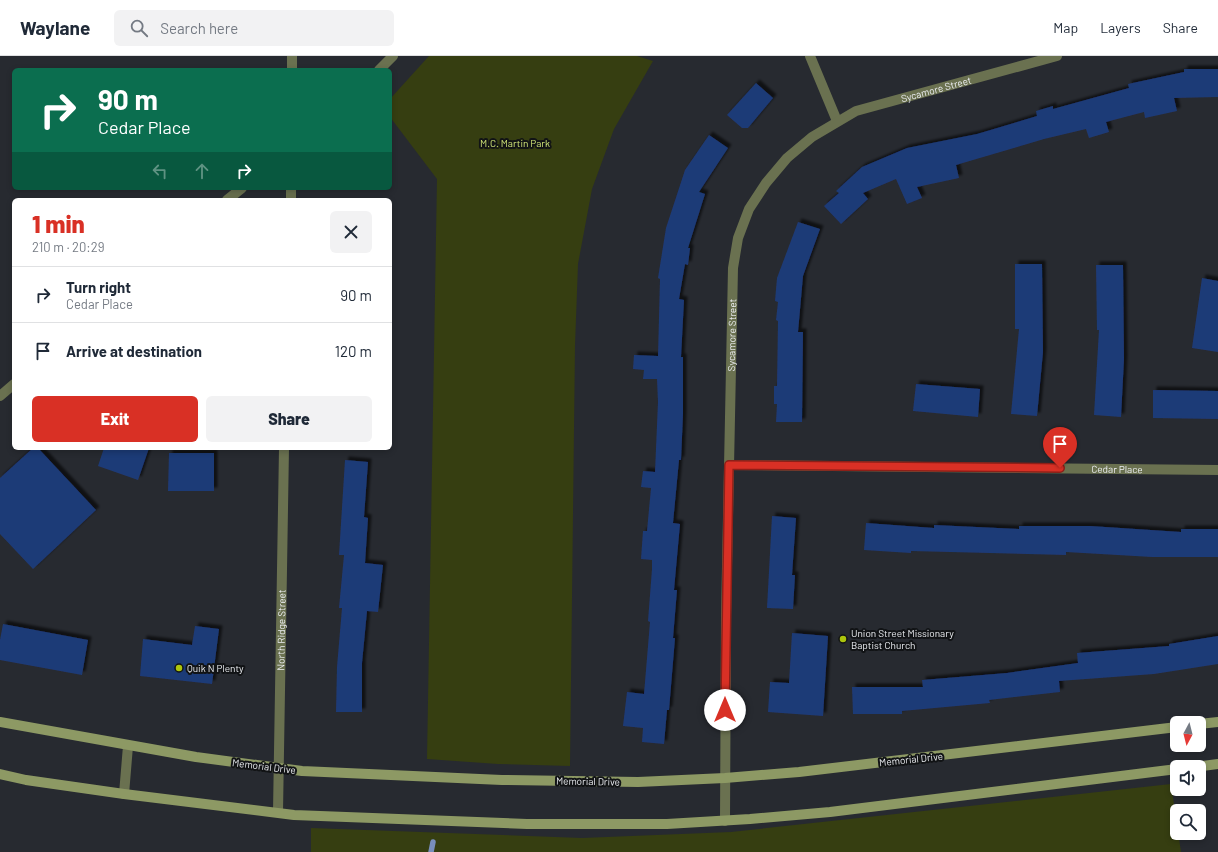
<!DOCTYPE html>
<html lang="en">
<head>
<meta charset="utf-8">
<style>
  body { margin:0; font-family:Barlow,sans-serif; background:#f2f2f3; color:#1f2937; height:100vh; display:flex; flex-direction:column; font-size:15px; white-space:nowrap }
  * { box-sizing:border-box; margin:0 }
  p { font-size:13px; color:#747a83 }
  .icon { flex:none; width:22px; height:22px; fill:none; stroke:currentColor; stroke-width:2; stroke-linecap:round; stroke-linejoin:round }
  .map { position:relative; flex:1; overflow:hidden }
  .side { position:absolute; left:12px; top:142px; width:380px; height:252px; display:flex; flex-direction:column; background:#fff; border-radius:6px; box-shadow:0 2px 6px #0003 }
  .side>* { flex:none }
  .banner { position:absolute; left:12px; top:12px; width:380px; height:122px; border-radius:6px; box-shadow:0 2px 6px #0003; background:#0b6e4f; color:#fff; overflow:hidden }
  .needle { width:26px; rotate:187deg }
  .buttons { position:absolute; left:1170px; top:660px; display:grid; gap:8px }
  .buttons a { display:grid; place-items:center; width:36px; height:36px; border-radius:6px; background:#fff; box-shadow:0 2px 6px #0003; font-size:20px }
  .pin { position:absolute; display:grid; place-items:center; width:34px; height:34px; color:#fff; margin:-41px -17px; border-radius:50% 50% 50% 0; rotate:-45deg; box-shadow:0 0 4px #0007 }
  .pin .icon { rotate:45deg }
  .me { position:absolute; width:44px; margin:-22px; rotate:0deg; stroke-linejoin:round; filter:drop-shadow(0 0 3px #0008) }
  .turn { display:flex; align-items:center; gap:14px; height:84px; padding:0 20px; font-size:18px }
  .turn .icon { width:52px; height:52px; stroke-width:2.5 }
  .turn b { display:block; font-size:28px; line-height:34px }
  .lanes { display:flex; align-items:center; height:38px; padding:0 20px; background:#0003; justify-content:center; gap:20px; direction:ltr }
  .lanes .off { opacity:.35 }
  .round { display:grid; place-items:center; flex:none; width:42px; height:42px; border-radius:6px; background:#f2f2f3 }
  .head { display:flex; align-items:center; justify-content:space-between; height:68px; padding:0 20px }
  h1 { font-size:24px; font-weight:800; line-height:30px; color:#d93025 }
  .cta { display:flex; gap:8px; margin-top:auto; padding:8px 20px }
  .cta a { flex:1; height:46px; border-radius:6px; background:#d93025; color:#fff; font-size:16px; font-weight:800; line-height:46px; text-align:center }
  .cta a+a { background:#f2f2f3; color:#1f2937 }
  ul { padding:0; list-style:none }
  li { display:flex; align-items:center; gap:12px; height:56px; padding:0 20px; border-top:1px solid #e0e1e3 }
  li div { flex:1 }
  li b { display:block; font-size:15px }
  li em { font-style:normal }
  header { display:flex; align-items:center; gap:24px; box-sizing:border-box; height:56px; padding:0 20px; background:#fff; border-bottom:1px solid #e0e1e3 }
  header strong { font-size:19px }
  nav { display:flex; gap:22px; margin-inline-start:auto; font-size:14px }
  .search { width:280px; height:36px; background:#f2f2f3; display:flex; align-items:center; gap:10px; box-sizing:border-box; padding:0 14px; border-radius:6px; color:#747a83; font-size:15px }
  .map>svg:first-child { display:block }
  .green { fill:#363e11 }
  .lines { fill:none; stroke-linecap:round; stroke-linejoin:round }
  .stream { stroke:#788ebc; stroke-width:5.5 }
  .building { fill:#1f3a77; filter:url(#shadow) }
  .minor { stroke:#6a7150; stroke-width:10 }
  .tertiary { stroke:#6a7150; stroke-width:10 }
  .secondary { stroke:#8d9964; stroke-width:10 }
  .route-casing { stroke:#8d1f18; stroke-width:10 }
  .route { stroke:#d93025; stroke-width:7 }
  .poi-dot { fill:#adc60d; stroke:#111315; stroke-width:1.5 }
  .labels { text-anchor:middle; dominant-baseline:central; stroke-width:4; stroke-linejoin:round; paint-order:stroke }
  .street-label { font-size:10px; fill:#ebedf1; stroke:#111315 }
  .park-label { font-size:10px; fill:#d2e778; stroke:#111315 }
  .poi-label { font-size:10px; fill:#ebedf1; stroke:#111315; text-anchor:start }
</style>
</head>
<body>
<header>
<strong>Waylane</strong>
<div class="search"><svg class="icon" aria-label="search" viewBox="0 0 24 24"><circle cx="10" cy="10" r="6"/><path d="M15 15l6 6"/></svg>Search here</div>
<nav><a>Map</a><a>Layers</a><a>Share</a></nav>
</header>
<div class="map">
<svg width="1218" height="796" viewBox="0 0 1218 796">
  <defs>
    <filter id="shadow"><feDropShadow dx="3.5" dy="-3.5" stdDeviation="1" flood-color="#0009"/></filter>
  </defs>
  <rect width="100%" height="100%" fill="#272a30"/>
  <g class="green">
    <polygon points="429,0 637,0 653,5 614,73 592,133 578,208 575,289 570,710 498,708 427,703 437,123 390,61 390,43"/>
    <polygon points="1171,728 1181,796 311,796 311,772 582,782 731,776"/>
  </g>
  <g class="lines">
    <polyline class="stream" points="431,796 433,786"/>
  </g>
  <g class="building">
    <polygon points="1184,13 1218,13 1218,41 1174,42 1177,55 1145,62 1144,56 1106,66 1109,76 1089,82 1086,73 1044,83 956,109 959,122 917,131 922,142 907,148 896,123 863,137 868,143 841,168 824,150 839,137 836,135 862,111 907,92 977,78 1037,60 1036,55 1053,50 1053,53 1129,32 1128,28 1184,16"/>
    <polygon points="756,27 773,42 748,72 742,72 727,59"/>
    <polygon points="709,79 728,92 699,136 705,138 688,192 690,192 688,209 685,208 679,243 684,244 681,301 683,301 683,358 681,404 679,404 673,467 680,468 674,534 677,534 673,582 675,582 669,654 667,654 664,688 642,686 643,672 623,670 627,636 644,638 650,566 648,565 652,513 652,504 641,503 643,475 647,475 651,432 641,431 643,415 655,416 658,346 657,323 643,323 644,314 633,313 634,299 658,300 660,223 658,222 666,172 685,114"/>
    <polygon points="798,166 820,173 803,220 798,276 803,276 802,366 776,366 777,348 774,348 774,330 777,330 778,265 776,264 778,246 775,245 777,222"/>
    <polygon points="1015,208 1042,208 1043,296 1037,360 1011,358 1019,273 1015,273"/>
    <polygon points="1096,209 1123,209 1124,303 1121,361 1094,359 1099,274 1097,274"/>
    <polygon points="1202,222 1218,225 1218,296 1192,292"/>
    <polygon points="916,328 980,333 978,361 913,355"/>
    <polygon points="1153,334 1218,335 1218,363 1153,362"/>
    <polygon points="33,392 38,392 96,454 33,513 0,478 0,422"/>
    <polygon points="104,392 149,392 138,424 98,410"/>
    <polygon points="169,397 214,397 214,435 168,435"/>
    <polygon points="345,404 368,406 364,461 368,462 365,507 383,509 378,556 367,555 362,607 362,656 336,656 337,611 342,552 339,552 344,499 339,499"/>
    <polygon points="772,460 796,462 792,519 795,519 793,553 767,552"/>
    <polygon points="866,467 934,472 934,469 1019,473 1019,470 1090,470 1181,476 1181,473 1218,473 1218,501 1152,501 1066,496 1066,499 911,495 911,497 864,494"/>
    <polygon points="3,568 88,584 82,619 0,604 0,584"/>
    <polygon points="195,570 219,573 212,628 140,620 143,583 192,589"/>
    <polygon points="792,577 828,580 823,660 768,656 770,626 789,627"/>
    <polygon points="1218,580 1218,608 1154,618 1059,625 1060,636 989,644 990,647 902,655 902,658 853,658 852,631 923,631 922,624 1007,617 1078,607 1077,597 1169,590 1169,588"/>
  </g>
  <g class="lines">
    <g class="minor">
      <polyline points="810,0 837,65"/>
      <polyline points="379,14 393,0"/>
      <path id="s1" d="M729 409 1218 414"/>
      <polyline points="124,738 128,690"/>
      <path id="s2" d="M725 765 726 560 733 212 738 182 749 153 766 127 787 102 812 81 856 55 1057 0"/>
    </g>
    <g class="tertiary">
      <polyline points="292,0 292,14"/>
      <polyline points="227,144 242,132"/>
      <polyline points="291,144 291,132"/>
      <polyline points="0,340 14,328"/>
      <path id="s3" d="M278 756 284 392"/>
    </g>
    <g class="secondary">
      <polyline points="0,666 196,701 302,715 502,724 638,726 725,722 799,716 1177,671"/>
      <polyline points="1199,668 1218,666"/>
      <polyline points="1195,711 1218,708"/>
      <polyline points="0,718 26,724 124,738 294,759 527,768 667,768 750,763 830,756 1177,713"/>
    </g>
  </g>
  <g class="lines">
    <defs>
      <polyline id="route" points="725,654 729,409 1060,412"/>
    </defs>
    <use href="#route" class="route-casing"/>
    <use href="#route" class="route"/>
  </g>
  <g class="poi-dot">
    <circle cx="843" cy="583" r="4"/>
    <circle cx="179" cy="612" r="4"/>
  </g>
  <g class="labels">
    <g class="street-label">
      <text stroke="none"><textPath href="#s2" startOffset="845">Sycamore Street</textPath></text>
      <text stroke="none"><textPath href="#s2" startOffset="486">Sycamore Street</textPath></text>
      <text stroke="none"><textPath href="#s1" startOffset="388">Cedar Place</textPath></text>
      <text stroke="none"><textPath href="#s3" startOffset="182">North Ridge Street</textPath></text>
      <text transform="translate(911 703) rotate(-6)">Memorial Drive</text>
      <text transform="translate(264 710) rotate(7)">Memorial Drive</text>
      <text transform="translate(588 725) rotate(1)">Memorial Drive</text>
    </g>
    <g class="park-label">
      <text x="515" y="87">M.C. Martin Park</text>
    </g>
    <g class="poi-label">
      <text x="851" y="577">Union Street Missionary<tspan x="851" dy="12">Baptist Church</tspan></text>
      <text x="187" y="612">Quik N Plenty</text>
    </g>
  </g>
</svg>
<div class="buttons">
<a><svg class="needle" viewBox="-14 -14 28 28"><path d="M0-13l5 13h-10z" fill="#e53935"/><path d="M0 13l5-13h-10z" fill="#747a83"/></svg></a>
<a><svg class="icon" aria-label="sound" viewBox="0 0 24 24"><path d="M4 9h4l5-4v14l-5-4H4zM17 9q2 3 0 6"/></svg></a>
<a><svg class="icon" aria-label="search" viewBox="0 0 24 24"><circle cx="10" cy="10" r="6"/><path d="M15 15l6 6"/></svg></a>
</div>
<div class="pin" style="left:1060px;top:412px;background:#d93025"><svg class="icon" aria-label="arrive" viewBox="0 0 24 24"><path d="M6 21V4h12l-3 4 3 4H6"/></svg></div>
<svg class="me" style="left:725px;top:654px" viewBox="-20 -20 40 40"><circle r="19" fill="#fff"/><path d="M0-13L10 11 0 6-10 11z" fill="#d93025"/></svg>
<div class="banner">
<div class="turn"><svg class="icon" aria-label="right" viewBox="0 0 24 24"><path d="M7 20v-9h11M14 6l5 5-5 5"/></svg><div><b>90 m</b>Cedar Place</div></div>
<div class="lanes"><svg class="icon off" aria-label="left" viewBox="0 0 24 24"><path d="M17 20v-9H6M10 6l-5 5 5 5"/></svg><svg class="icon off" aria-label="ahead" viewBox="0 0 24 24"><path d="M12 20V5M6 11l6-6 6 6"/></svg><svg class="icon" aria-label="right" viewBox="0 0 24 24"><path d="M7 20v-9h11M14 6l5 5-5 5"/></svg></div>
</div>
<section class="side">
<div class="head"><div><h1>1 min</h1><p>210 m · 20:29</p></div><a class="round"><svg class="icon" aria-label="close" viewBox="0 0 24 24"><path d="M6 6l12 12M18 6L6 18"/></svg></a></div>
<ul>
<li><svg class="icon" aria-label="right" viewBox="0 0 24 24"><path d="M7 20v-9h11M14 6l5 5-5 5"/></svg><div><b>Turn right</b><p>Cedar Place</p></div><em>90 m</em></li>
<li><svg class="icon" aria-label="arrive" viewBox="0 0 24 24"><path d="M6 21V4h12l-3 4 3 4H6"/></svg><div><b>Arrive at destination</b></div><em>120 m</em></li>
</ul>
<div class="cta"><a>Exit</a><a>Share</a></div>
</section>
</div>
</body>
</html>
